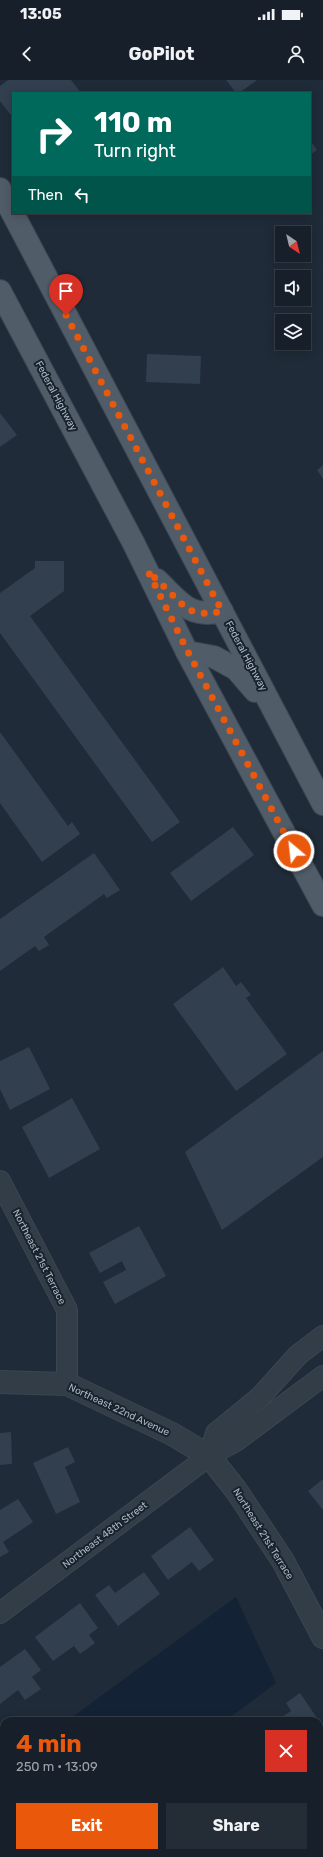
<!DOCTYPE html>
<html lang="en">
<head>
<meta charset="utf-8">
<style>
  body { margin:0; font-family:Rubik,sans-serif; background:#242d36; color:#f1f3f6; height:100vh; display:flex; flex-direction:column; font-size:15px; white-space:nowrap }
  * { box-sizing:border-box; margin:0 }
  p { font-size:13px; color:#9ea3a8 }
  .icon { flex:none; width:22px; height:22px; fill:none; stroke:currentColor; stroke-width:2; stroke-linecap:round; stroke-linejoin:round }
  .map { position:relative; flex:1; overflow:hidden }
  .sheet { position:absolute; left:0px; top:1637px; width:323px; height:140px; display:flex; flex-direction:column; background:#17202a; border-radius:12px 12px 0 0; box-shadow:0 2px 10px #0003,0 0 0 1px #363e47 }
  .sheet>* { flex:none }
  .top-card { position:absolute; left:12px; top:12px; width:299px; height:122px; border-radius:0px; box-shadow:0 2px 10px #0003,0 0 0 1px #363e47; background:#00695c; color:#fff; overflow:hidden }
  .needle { width:26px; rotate:145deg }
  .buttons { position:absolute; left:275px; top:146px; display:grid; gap:8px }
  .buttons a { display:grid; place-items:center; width:36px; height:36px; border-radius:0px; background:#17202a; box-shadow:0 2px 10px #0003,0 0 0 1px #363e47; font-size:20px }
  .pin { position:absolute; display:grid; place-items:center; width:34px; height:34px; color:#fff; margin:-41px -17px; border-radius:50% 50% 50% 0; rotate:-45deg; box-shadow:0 0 4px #0007 }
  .pin .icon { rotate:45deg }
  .me { position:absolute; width:44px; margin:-22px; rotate:332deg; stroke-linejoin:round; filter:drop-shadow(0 0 3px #0008) }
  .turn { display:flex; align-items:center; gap:14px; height:84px; padding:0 16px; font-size:18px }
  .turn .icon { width:52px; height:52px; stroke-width:2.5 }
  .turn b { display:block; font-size:28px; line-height:34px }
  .then { display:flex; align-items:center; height:38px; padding:0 16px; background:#0003; gap:8px; font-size:15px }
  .round { display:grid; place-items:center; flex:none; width:42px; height:42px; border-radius:0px; background:#242d36 }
  .head { display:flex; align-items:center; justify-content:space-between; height:68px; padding:0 16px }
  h1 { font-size:24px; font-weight:700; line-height:30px; color:#ea580c }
  .cta { display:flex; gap:8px; margin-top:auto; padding:8px 16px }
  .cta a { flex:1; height:46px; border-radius:0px; background:#ea580c; color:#fff; font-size:16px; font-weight:700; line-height:46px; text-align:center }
  .cta a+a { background:#242d36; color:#f1f3f6 }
  .status { display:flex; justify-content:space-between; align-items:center; height:28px; padding:0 20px; background:#17202a; direction:ltr }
  .status svg { height:11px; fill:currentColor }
  header { display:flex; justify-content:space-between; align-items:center; height:52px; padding:0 16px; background:#17202a; font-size:18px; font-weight:700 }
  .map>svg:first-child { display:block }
  .water { fill:#132335 }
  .building { fill:#313f4f }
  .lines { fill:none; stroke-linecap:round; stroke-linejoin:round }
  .minor-casing { stroke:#3c4652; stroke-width:22 }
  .tertiary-casing { stroke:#3c4652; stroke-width:24 }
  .primary-casing { stroke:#3c4652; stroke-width:24 }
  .minor { stroke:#333d48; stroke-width:20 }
  .tertiary { stroke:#333d48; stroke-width:22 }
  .primary { stroke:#505c68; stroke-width:22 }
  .route { stroke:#ea580c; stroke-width:7; stroke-dasharray:0 12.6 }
  .labels { text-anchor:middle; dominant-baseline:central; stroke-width:4; stroke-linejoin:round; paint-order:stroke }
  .street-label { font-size:10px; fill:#adb7c5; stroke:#18222c }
</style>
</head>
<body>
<div class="status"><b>13:05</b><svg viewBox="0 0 49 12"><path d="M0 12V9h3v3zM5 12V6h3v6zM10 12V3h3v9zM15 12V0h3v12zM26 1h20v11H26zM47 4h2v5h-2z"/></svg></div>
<header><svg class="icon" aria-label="back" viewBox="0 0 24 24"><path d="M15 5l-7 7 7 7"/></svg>GoPilot<svg class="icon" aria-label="person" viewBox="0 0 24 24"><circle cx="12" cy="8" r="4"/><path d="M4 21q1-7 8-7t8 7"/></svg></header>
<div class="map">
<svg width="323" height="1777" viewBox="0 0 323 1777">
  <rect width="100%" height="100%" fill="#1f2b38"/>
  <g class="water">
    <polygon points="236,1517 276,1603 225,1641 67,1641"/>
    <polygon points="4,1689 4,1773 45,1773 40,1777 0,1777 0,1692"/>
  </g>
  <g class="building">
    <polygon points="8,0 71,0 81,13 13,13 13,38 0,21 0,6"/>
    <polygon points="226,0 257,0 239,13 236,13"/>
    <polygon points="310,60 317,70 310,75"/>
    <polygon points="147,274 201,276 200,304 146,302"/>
    <polygon points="0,333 17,355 0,367"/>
    <polygon points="323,385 323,399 317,390"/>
    <polygon points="35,481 64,481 64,511 30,536 180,742 152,762 0,553 0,513 35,488"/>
    <polygon points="0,652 68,746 72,742 80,754 42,782 0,723"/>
    <polygon points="233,747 254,775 191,821 170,793"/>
    <polygon points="94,773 120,810 107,818 104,814 44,857 49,865 39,871 35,866 0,891 0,839"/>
    <polygon points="223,887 236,906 241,902 251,915 246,918 287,974 236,1011 173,924"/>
    <polygon points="29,967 50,1009 10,1030 0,1009 0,981"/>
    <polygon points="323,971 323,1077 222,1150 185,1072"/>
    <polygon points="72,1018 100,1069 49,1098 22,1047"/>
    <polygon points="139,1146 166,1196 115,1224 103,1202 126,1190 122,1181 100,1193 89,1173"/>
    <polygon points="11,1352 12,1384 0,1385 0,1353"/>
    <polygon points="68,1367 75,1382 65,1387 80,1422 56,1434 33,1383"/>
    <polygon points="323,1399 323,1430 308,1411"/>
    <polygon points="18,1419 33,1442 3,1462 9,1472 0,1477 0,1430"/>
    <polygon points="190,1447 214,1480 199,1491 192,1482 168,1500 151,1476"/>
    <polygon points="144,1492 160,1514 118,1546 95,1515 109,1505 115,1513"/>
    <polygon points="80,1523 98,1548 89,1555 95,1563 80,1574 74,1566 53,1581 35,1557"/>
    <polygon points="25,1569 41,1590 32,1597 41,1609 25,1620 18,1610 0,1624 0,1587"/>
    <polygon points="300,1613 319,1641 282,1641 280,1638 291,1631 286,1623"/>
    <polygon points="319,1641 323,1647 323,1655 319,1658"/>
    <polygon points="158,1773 160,1775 158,1777 88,1777 85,1774"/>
  </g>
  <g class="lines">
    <defs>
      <g id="minor">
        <polyline points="0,1101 67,1230 67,1304"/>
        <polyline points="209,1376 216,1353 260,1317 298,1275 323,1256"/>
        <polyline points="0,1533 209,1376 236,1361 323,1296"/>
        <polyline points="319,1708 323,1705"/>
        <polyline points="227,1777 232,1773"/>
      </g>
      <polyline id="tertiary" points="0,1302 67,1304 172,1354 209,1376 236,1410 283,1481 323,1557"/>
      <g id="primary">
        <polyline points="0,109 323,724"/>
        <polyline points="0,211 133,462 187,572 323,825"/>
        <path d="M157 500C179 521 189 539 222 531"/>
        <polyline points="187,572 214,577 236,589 255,611"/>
      </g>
    </defs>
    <use href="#minor" class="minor-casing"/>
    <use href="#tertiary" class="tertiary-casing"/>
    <use href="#primary" class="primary-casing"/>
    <use href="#minor" class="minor"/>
    <use href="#tertiary" class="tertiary"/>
    <use href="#primary" class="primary"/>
  </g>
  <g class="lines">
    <polyline class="route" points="66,235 222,531 208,534 188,530 148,491 188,572 294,771"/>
  </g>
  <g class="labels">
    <g class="street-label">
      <text transform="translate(56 316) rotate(62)">Federal Highway</text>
      <text transform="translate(246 576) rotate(62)">Federal Highway</text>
      <text transform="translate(39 1177) rotate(63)">Northeast 21st Terrace</text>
      <text transform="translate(119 1330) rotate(25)">Northeast 22nd Avenue</text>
      <text transform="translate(263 1454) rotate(58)">Northeast 21st Terrace</text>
      <text transform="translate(105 1455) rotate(-37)">Northeast 48th Street</text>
    </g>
  </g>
</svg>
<div class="buttons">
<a><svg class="needle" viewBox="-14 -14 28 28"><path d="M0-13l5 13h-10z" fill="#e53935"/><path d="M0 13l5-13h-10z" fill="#9ea3a8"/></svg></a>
<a><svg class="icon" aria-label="sound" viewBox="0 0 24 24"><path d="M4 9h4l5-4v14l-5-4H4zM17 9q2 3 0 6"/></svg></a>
<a><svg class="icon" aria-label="layers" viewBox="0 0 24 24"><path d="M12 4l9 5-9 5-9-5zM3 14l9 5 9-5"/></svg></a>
</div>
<div class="pin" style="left:66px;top:235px;background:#d93025"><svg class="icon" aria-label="arrive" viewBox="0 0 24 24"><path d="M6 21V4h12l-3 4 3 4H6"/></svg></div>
<svg class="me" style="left:294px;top:771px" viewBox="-20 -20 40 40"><circle r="17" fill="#ea580c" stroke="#fff" stroke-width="3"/><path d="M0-11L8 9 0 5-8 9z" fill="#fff"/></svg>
<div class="top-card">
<div class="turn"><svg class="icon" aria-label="right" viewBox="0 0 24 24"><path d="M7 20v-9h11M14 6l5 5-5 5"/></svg><div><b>110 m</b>Turn right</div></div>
<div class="then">Then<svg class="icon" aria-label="left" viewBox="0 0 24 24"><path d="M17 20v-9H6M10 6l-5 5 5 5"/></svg></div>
</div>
<section class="sheet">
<div class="head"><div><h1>4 min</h1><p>250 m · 13:09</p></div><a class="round" style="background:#d93025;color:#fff"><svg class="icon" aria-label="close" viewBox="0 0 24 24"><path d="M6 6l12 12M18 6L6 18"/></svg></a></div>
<div class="cta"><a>Exit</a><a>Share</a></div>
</section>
</div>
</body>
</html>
